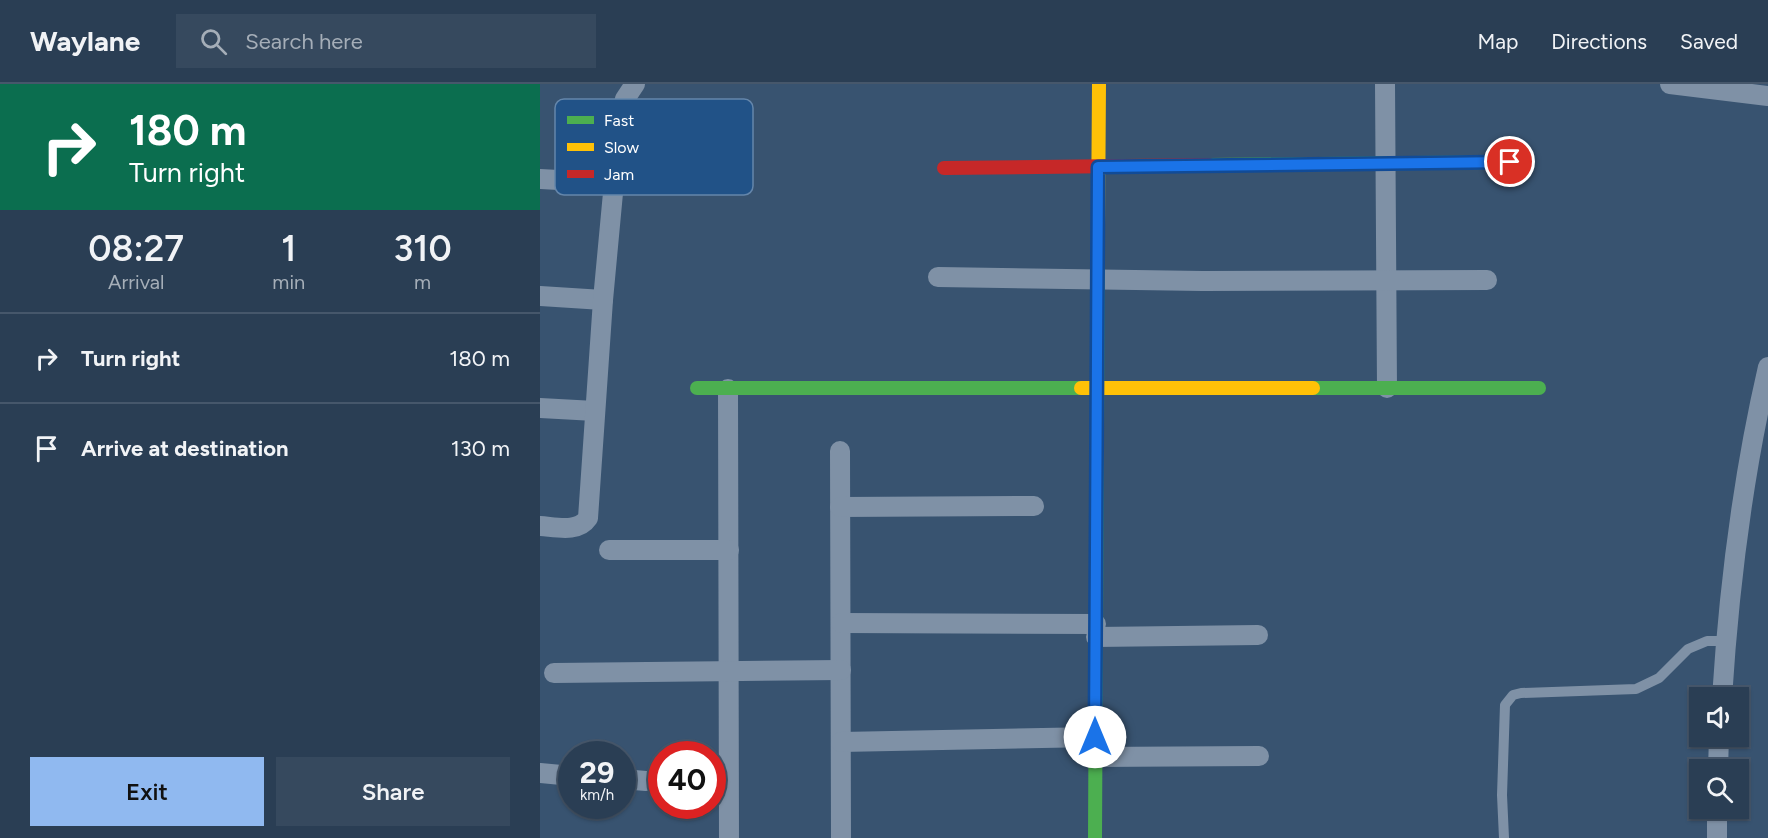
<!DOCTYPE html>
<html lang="en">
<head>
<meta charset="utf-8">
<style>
  body { margin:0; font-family:Figtree,sans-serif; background:#36495e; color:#f1f3f6; height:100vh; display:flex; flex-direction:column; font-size:22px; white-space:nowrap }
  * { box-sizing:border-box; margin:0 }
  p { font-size:20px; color:#a5aeb8 }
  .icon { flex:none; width:33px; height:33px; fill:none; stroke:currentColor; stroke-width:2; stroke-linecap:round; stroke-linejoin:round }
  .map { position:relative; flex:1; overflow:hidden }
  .drawer { display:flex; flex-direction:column; background:#2a3e54; width:540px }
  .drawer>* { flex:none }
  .hud { background:#0b6e4f; color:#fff; overflow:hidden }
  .buttons { position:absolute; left:1149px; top:603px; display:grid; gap:12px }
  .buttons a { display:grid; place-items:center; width:60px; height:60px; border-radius:0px; background:#2a3e54; box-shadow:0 2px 4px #0004,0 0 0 2px #46576b; font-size:30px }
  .speed { position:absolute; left:18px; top:657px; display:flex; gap:12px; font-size:30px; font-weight:700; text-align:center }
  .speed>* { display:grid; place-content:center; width:78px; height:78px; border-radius:50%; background:#2a3e54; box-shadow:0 2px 4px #0004,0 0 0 2px #46576b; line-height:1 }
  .speed small { font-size:15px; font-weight:400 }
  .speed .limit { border:9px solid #d22; background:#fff; color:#111 }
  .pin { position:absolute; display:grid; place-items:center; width:51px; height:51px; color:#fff; margin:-26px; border:3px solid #fff; border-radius:50%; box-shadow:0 2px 6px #0007 }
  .me { position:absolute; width:66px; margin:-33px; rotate:0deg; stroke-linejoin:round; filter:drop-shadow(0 0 4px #0008) }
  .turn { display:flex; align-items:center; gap:21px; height:126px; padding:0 30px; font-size:27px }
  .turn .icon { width:78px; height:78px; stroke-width:2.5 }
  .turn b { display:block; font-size:42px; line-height:51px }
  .eta { display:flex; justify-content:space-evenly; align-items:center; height:102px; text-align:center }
  .eta b { font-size:36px; font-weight:600; line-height:42px }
  .cta { display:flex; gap:12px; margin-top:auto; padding:12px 30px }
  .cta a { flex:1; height:69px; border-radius:0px; background:#90b9f0; color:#111; font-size:24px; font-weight:600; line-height:69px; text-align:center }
  .cta a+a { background:#36495e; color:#f1f3f6 }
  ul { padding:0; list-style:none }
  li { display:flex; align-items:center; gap:18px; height:90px; padding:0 30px; border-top:2px solid #46576b }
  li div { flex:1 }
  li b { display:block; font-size:22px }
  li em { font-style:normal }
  header { display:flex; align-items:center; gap:36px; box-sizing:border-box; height:84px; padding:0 30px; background:#2a3e54; border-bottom:2px solid #46576b }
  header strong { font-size:28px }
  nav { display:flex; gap:33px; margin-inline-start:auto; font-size:21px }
  .search { width:420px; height:54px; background:#36495e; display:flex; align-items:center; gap:15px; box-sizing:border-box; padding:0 21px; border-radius:0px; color:#a5aeb8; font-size:22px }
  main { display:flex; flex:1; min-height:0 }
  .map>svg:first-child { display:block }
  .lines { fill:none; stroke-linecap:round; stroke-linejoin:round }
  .lane { stroke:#7f91a6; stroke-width:10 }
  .street { stroke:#7f91a6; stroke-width:20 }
  .fast { stroke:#4caf50; stroke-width:14 }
  .slow { stroke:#ffc107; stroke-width:14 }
  .jam { stroke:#c62828; stroke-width:14 }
  .route-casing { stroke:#114b97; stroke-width:15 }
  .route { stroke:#1a73e8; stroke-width:10 }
  .key { fill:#215287; stroke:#6486ab; stroke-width:1.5 }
  .key-label { font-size:16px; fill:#fff }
</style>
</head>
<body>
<header>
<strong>Waylane</strong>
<div class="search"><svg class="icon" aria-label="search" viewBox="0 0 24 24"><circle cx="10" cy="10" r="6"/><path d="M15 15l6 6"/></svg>Search here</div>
<nav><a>Map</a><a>Directions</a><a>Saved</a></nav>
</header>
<main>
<section class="drawer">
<div class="hud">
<div class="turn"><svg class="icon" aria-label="right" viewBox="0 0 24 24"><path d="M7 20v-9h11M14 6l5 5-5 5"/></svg><div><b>180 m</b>Turn right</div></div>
</div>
<div class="eta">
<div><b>08:27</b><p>Arrival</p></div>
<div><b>1</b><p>min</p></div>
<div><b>310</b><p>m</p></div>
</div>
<ul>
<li><svg class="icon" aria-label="right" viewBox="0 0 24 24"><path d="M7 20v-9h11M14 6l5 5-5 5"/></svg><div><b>Turn right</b></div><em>180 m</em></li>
<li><svg class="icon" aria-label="arrive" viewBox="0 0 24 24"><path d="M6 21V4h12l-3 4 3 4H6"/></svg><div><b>Arrive at destination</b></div><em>130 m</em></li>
</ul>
<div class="cta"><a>Exit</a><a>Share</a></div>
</section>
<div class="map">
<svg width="1228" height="754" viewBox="0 0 1228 754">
  <rect width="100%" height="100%" fill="#385370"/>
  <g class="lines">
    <polyline class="lane" points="964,754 962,711 965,621 973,611 981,609 1096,605 1119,594 1148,565 1167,557 1185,557"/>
    <g class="street">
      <polyline points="845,0 847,304"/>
      <polyline points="1130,0 1228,12"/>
      <polyline points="0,95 74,99"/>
      <polyline points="398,193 663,197 947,196"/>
      <polyline points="0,212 63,216"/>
      <polyline points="188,305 189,754"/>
      <polyline points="0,324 55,327"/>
      <polyline points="300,367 301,754"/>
      <polyline points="300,423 494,422"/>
      <path d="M0 442C16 443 38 449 48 434L63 216 80 34 85 15 95 0"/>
      <polyline points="69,466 189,466"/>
      <polyline points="301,539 556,540"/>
      <polyline points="556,553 718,551"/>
      <polyline points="14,589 301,586"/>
      <path d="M1182 614C1189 502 1203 391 1228 283"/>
      <polyline points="301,658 555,653"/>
      <polyline points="555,673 719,672"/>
      <polyline points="1178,686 1179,652"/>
      <polyline points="0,689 32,692"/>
      <polyline points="82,695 106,697"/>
      <polyline points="1177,754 1177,724"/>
    </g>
    <g class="fast">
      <polyline points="669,81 970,78"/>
      <polyline points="157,304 541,304"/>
      <polyline points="773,304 999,304"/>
      <polyline points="555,754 558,142"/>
    </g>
    <g class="slow">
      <polyline points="558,142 559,0"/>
      <polyline points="541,304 773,304"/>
    </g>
    <polyline class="jam" points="404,84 669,81"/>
  </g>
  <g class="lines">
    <defs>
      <polyline id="route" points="555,653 558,83 970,78"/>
    </defs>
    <use href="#route" class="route-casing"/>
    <use href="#route" class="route"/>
  </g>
  <rect x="15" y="15" width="198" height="96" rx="9" class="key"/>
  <rect x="27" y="32" width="27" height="8" fill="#4caf50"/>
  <rect x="27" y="59" width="27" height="8" fill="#ffc107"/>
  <rect x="27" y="86" width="27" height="8" fill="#c62828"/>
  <g class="key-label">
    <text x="64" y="42">Fast</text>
    <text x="64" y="69">Slow</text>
    <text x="64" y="96">Jam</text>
  </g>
</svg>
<div class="buttons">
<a><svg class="icon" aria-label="sound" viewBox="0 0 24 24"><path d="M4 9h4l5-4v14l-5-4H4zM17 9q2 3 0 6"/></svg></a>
<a><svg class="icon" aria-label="search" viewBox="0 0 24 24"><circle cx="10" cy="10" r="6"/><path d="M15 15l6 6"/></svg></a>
</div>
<div class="speed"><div>29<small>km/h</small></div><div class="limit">40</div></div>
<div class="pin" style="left:970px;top:78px;background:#d93025"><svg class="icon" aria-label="arrive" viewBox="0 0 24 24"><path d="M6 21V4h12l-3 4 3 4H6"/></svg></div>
<svg class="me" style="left:555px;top:653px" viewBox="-20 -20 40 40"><circle r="19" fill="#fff"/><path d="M0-13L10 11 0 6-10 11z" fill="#1a73e8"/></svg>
</div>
</main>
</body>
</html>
